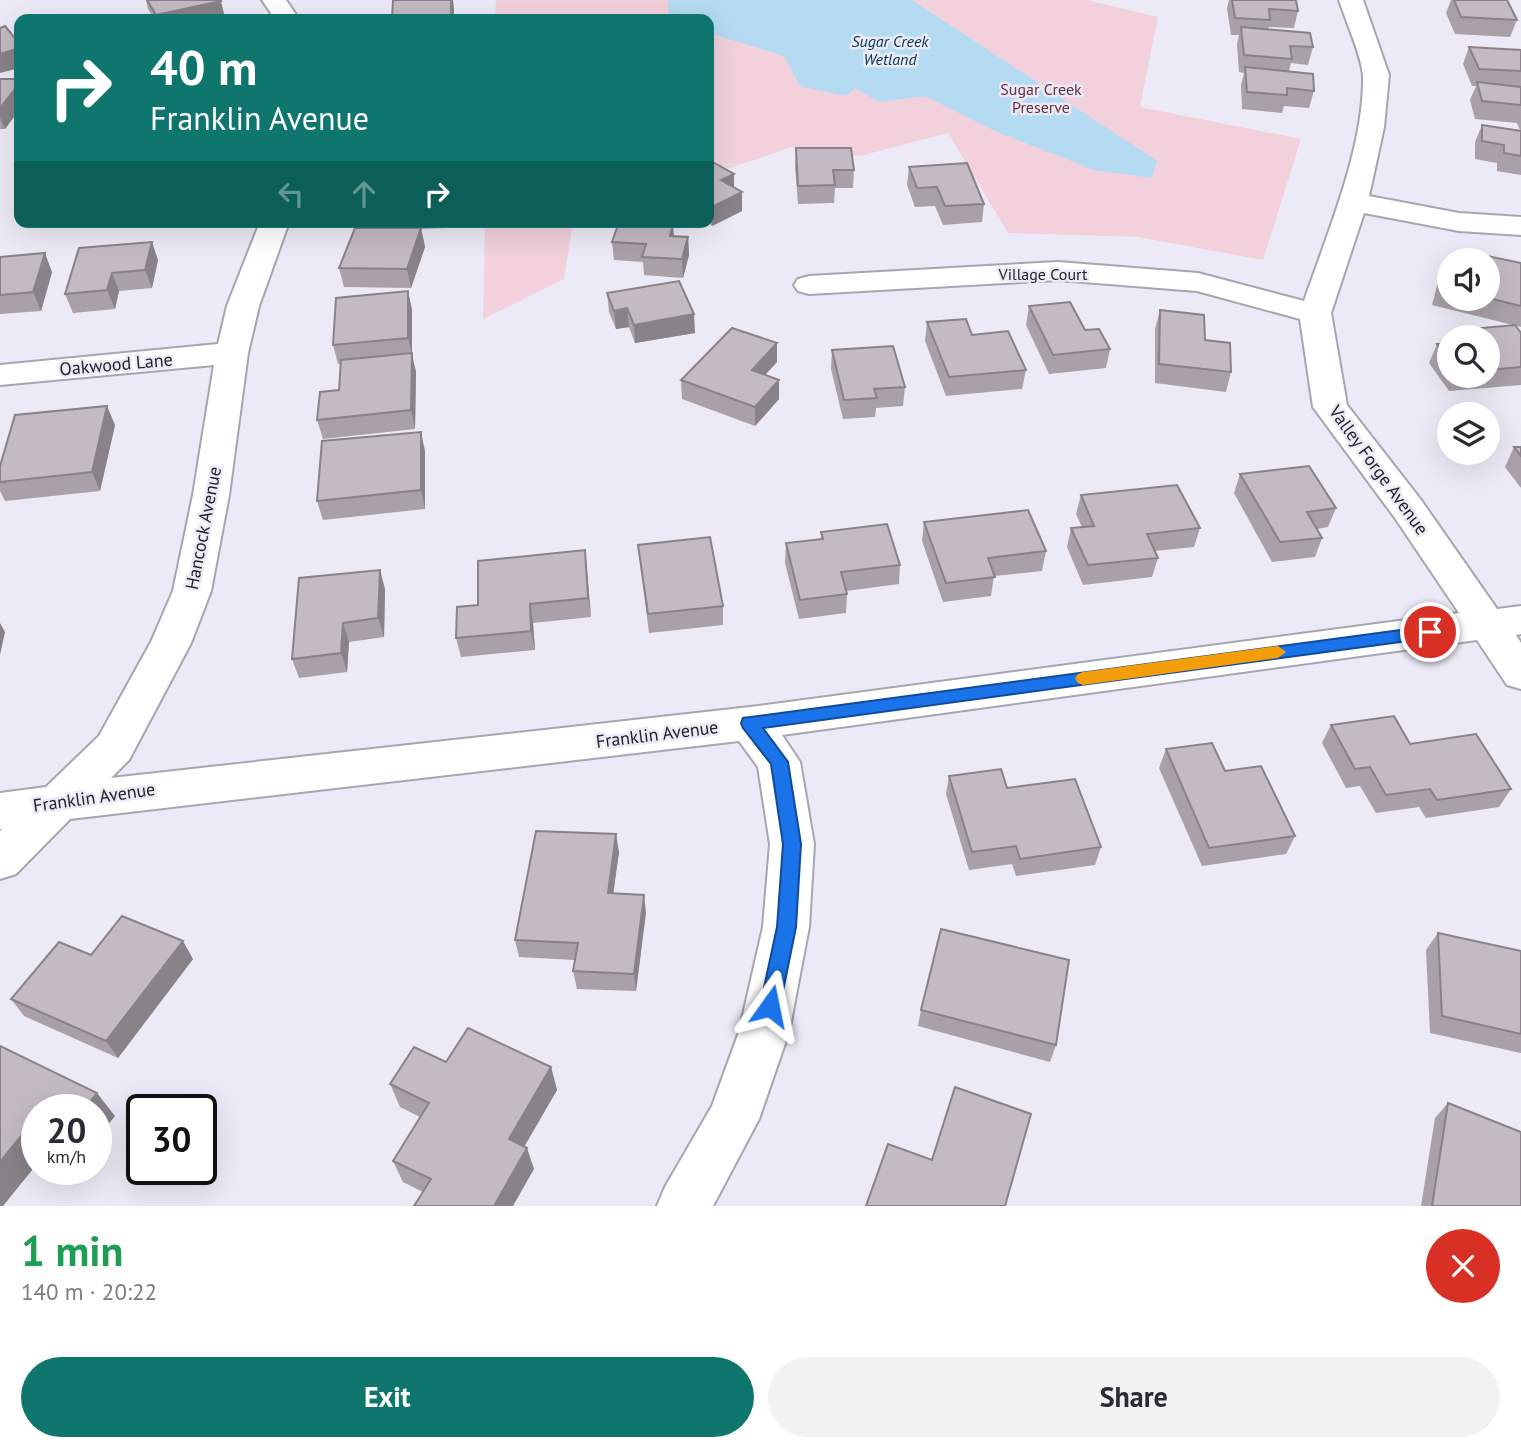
<!DOCTYPE html>
<html lang="en">
<head>
<meta charset="utf-8">
<style>
  body { margin:0; font-family:"PT Sans",sans-serif; background:#f2f2f3; color:#2b2b33; height:100vh; display:flex; flex-direction:column; font-size:26px; white-space:nowrap }
  * { box-sizing:border-box; margin:0 }
  p { font-size:23px; color:#7c7c81 }
  .icon { flex:none; width:38px; height:38px; fill:none; stroke:currentColor; stroke-width:2; stroke-linecap:round; stroke-linejoin:round }
  .map { position:relative; height:1206px; overflow:hidden }
  .side { display:flex; flex-direction:column; background:#fff; flex:1 }
  .side>* { flex:none }
  .top-card { position:absolute; left:14px; top:14px; width:700px; height:214px; border-radius:14px; box-shadow:0 7px 28px #0002; background:#0f766e; color:#fff; overflow:hidden }
  .tools { position:absolute; left:1437px; top:248px; display:grid; gap:14px }
  .tools a { display:grid; place-items:center; width:63px; height:63px; border-radius:50%; background:#fff; box-shadow:0 7px 28px #0002; font-size:35px }
  .speed { position:absolute; left:21px; top:1094px; display:flex; gap:14px; font-size:35px; font-weight:700; text-align:center }
  .speed>* { display:grid; place-content:center; width:91px; height:91px; border-radius:50%; background:#fff; box-shadow:0 7px 28px #0002; line-height:1 }
  .speed small { font-size:18px; font-weight:400 }
  .speed .limit { border:4px solid #111; border-radius:10px; background:#fff; color:#111 }
  .pin { position:absolute; display:grid; place-items:center; width:60px; height:60px; color:#fff; margin:-30px; border:4px solid #fff; border-radius:50%; box-shadow:0 2px 7px #0007 }
  .me { position:absolute; width:77px; margin:-38px; rotate:12deg; stroke-linejoin:round; filter:drop-shadow(0 0 5px #0008) }
  .turn { display:flex; align-items:center; gap:24px; height:147px; padding:0 21px; font-size:32px }
  .turn .icon { width:91px; height:91px; stroke-width:2.5 }
  .turn b { display:block; font-size:49px; line-height:60px }
  .lanes { display:flex; align-items:center; height:66px; padding:0 21px; background:#0003; justify-content:center; gap:35px; direction:ltr }
  .lanes .off { opacity:.35 }
  .round { display:grid; place-items:center; flex:none; width:74px; height:74px; border-radius:37px; background:#f2f2f3 }
  .headline { display:flex; align-items:center; justify-content:space-between; height:119px; padding:0 21px }
  h1 { font-size:42px; font-weight:600; line-height:52px; color:#1e9e55 }
  .cta { display:flex; gap:14px; margin-top:auto; padding:14px 21px }
  .cta a { flex:1; height:80px; border-radius:42px; background:#0f766e; color:#fff; font-size:28px; font-weight:600; line-height:80px; text-align:center }
  .cta a+a { background:#f2f2f3; color:#2b2b33 }
  .map>svg:first-child { display:block }
  .green { fill:#f2d1dc }
  .water { fill:#b4dbf2 }
  .lines { fill:none; stroke-linecap:round; stroke-linejoin:round }
  .minor-casing { stroke:#a7a5b1; stroke-width:4 }
  .minor { fill:#fff; fill-rule:evenodd }
  .wall { fill:#a9a0a8 }
  .shaded-wall { fill:#898288 }
  .building { fill:#c4bac3; stroke:#898288; stroke-width:2 }
  .route { fill:#1a73e8; stroke:#114b97; stroke-width:2 }
  .slow { fill:#f59e0b }
  .labels { text-anchor:middle; dominant-baseline:central; stroke-width:5; stroke-linejoin:round; paint-order:stroke }
  .far-water-label { font-size:16px; font-style:italic; fill:#00334b; stroke:#eceaf6 }
  .far-park-label { font-size:16px; fill:#652f44; stroke:#eceaf6 }
  .far-street-label { font-size:16px; fill:#232227; stroke:#eceaf6 }
  .street-label { font-size:18px; fill:#232227; stroke:#eceaf6 }
</style>
</head>
<body>
<div class="map">
<svg width="1521" height="1206" viewBox="0 0 1521 1206">
  <rect width="100%" height="100%" fill="#eceaf6"/>
  <g class="green">
    <polygon points="496,0 1087,0 1158,17 1140,107 1301,139 1263,260 1138,237 1008,233 948,133 860,156 792,147 730,168 709,164 709,19 495,19"/>
    <polygon points="485,222 573,222 564,279 483,319"/>
  </g>
  <polygon class="water" points="668,0 912,0 1157,161 1152,178 1094,170 995,131 925,96 879,102 855,88 846,96 800,86 784,56 709,33 709,19 669,19"/>
  <g class="lines">
    <defs>
      <g id="minor">
        <polygon points="262,0 286,0 299,19 275,19"/>
        <path d="M1339 0H1363L1389 75 1384 127 1369 196 1459 213 1521 217V235L1459 231 1364 213 1331 313 1347 405 1421 500 1497 609 1521 606V634L1516 635 1521 643V689L1507 685 1477 640 782 735 800 762 814 844 809 927 789 1032 759 1119 713 1206H657L665 1187 712 1106 739 1032 763 927 770 844 758 767 739 741 70 819 16 874 0 879V831L2 829H0V793L46 787 99 736 151 642 173 591 193 495 214 365 0 385V365L218 344 227 306 260 222H289L259 306 248 353 229 495 211 591 191 643 129 760 111 778 750 707 1459 613 1395 518 1313 407 1300 319 1197 291 1058 280 809 294 798 291 794 285 798 279 809 276 1058 262 1198 273 1304 301C1327 234 1364 148 1363 77 1363 59 1345 19 1339 0Z"/>
      </g>
    </defs>
    <use href="#minor" class="minor-casing"/>
    <use href="#minor" class="minor"/>
  </g>
  <g class="wall">
    <polygon points="146,0 220,0 225,18 223,18 223,19 154,19 148,9"/>
    <polygon points="1229,0 1296,0 1298,11 1294,28 1269,27 1268,29 1313,47 1308,65 1291,63 1289,71 1314,91 1309,108 1284,106 1282,113 1242,109 1241,85 1244,73 1239,72 1237,44 1239,35 1231,35 1227,8"/>
    <polygon points="1451,0 1507,0 1517,20 1510,37 1455,34 1446,13"/>
    <polygon points="1469,47 1521,50 1521,175 1497,171 1497,163 1475,159 1475,142 1482,125 1520,130 1517,123 1475,119 1470,100 1476,86 1472,86 1463,64"/>
    <polygon points="0,79 19,79 19,110 5,129 0,129"/>
    <polygon points="796,148 854,170 853,188 835,188 834,203 798,204 795,166"/>
    <polygon points="709,160 742,211 712,226 707,222 709,222"/>
    <polygon points="909,167 984,204 982,222 943,225 935,206 915,207 907,185"/>
    <polygon points="362,222 449,222 448,228 421,229 425,247 411,288 344,287 339,268 363,228"/>
    <polygon points="666,224 673,224 674,236 688,237 689,255 683,278 644,275 643,262 614,260 612,242"/>
    <polygon points="79,248 158,260 152,288 119,291 115,309 73,313 65,294"/>
    <polygon points="1487,256 1521,263 1521,327 1432,305 1438,282 1445,263 1449,264 1449,299 1488,299 1488,261 1484,261"/>
    <polygon points="0,257 52,272 41,311 0,314"/>
    <polygon points="408,291 412,310 412,355 416,372 415,429 323,439 317,420 339,390 341,364 338,364 333,345"/>
    <polygon points="607,293 695,333 635,343 629,327 616,329 609,312"/>
    <polygon points="1029,306 1085,330 1110,349 1106,368 1049,374 1026,325"/>
    <polygon points="1160,310 1205,340 1231,372 1226,392 1155,383 1155,329"/>
    <polygon points="927,322 972,335 1026,370 1022,389 946,396 925,341"/>
    <polygon points="1470,329 1521,333 1521,385 1449,391 1429,363 1437,344 1449,343 1449,376 1488,376 1488,338 1465,338"/>
    <polygon points="832,350 905,387 903,406 876,408 875,417 843,419 831,369"/>
    <polygon points="777,362 765,375 779,399 755,426 682,399 681,380"/>
    <polygon points="115,425 100,491 5,501 0,491 0,466"/>
    <polygon points="1514,447 1521,447 1521,488 1505,467"/>
    <polygon points="425,451 425,509 323,520 317,501"/>
    <polygon points="1240,474 1336,508 1328,527 1317,529 1322,538 1315,557 1272,562 1234,493"/>
    <polygon points="1081,495 1200,528 1194,547 1155,551 1158,558 1152,577 1083,585 1067,547 1071,528 1082,527 1076,514"/>
    <polygon points="924,522 1046,551 1042,571 994,576 991,596 943,602 922,541"/>
    <polygon points="821,532 900,565 899,584 846,591 847,594 846,613 799,619 785,563 786,543 821,539"/>
    <polygon points="638,545 723,606 723,625 649,633"/>
    <polygon points="585,550 591,617 533,623 535,650 461,657 456,638 478,605"/>
    <polygon points="385,589 384,637 349,642 347,672 299,678 292,659"/>
    <polygon points="1331,725 1410,744 1511,789 1499,807 1426,818 1419,807 1376,813 1360,786 1346,788 1322,743"/>
    <polygon points="1166,749 1225,771 1295,836 1286,854 1202,866 1159,768"/>
    <polygon points="949,776 1007,788 1101,847 1095,865 1016,876 1012,864 969,870 946,794"/>
    <polygon points="619,852 613,893 646,912 636,991 577,989 573,971 575,960 519,957 515,940"/>
    <polygon points="1438,933 1521,951 1521,1053 1430,1033 1426,950"/>
    <polygon points="91,955 193,959 118,1058 24,1016 11,999"/>
    <polygon points="921,1010 1056,1045 1050,1062 918,1026"/>
    <polygon points="446,1062 551,1067 557,1090 524,1146 534,1169 423,1192 403,1182 393,1161 420,1117 400,1107 390,1084"/>
    <polygon points="1448,1103 1521,1206 1421,1206 1435,1118"/>
  </g>
  <g class="shaded-wall">
    <polygon points="451,0 453,0 454,8 454,19 451,19"/>
    <polygon points="221,1 225,18 219,19 157,19 156,15"/>
    <polygon points="19,48 19,68 0,73 0,54"/>
    <polygon points="19,84 19,110 5,129 0,118 0,108"/>
    <polygon points="734,174 734,192 721,180"/>
    <polygon points="742,192 742,211 712,226 712,207"/>
    <polygon points="673,224 674,242 670,236"/>
    <polygon points="421,228 425,247 411,288 407,269"/>
    <polygon points="688,237 689,255 683,278 682,259"/>
    <polygon points="152,242 158,260 152,288 145,270"/>
    <polygon points="45,253 52,272 41,311 33,292"/>
    <polygon points="112,273 119,291 115,309 107,290"/>
    <polygon points="408,291 412,310 412,355 416,372 415,429 411,410 412,355 408,338"/>
    <polygon points="627,308 629,327 616,329 614,311"/>
    <polygon points="694,314 695,333 635,343 634,325"/>
    <polygon points="777,343 777,362 752,389 752,370"/>
    <polygon points="779,380 779,399 755,426 755,407"/>
    <polygon points="107,406 115,425 100,491 92,472"/>
    <polygon points="421,432 425,451 425,509 421,490"/>
    <polygon points="585,550 587,570 591,617 588,598"/>
    <polygon points="380,570 385,589 384,637 378,618"/>
    <polygon points="530,604 533,623 535,650 531,631"/>
    <polygon points="0,623 5,632 0,655"/>
    <polygon points="343,623 349,642 347,672 341,653"/>
    <polygon points="616,834 619,852 611,910 608,893"/>
    <polygon points="644,895 646,912 636,991 634,974"/>
    <polygon points="183,941 193,959 118,1058 106,1041"/>
    <polygon points="551,1067 557,1090 516,1161 509,1139"/>
    <polygon points="97,1093 115,1116 96,1140 96,1110 84,1110"/>
    <polygon points="33,1121 37,1125 37,1164 3,1206 0,1206 0,1162"/>
    <polygon points="527,1148 534,1169 513,1206 494,1206"/>
  </g>
  <g class="building">
    <polygon points="147,0 220,0 221,1 156,15"/>
    <polygon points="393,0 451,0 451,19 392,19"/>
    <polygon points="1232,0 1296,0 1298,11 1269,9 1270,20 1235,18"/>
    <polygon points="1454,0 1507,0 1517,20 1461,17"/>
    <polygon points="5,26 19,43 19,48 0,54 0,28"/>
    <polygon points="1241,27 1310,33 1313,47 1290,46 1292,59 1244,55"/>
    <polygon points="1469,47 1521,50 1521,71 1479,69"/>
    <polygon points="1245,67 1313,74 1314,91 1287,88 1287,95 1247,92"/>
    <polygon points="0,79 19,79 19,84 0,108"/>
    <polygon points="1477,82 1521,87 1521,105 1482,101"/>
    <polygon points="1482,125 1521,131 1521,156 1504,153 1504,145 1482,141"/>
    <polygon points="796,148 851,148 854,170 833,170 835,185 798,186"/>
    <polygon points="709,160 734,174 721,180 742,192 712,207 709,205"/>
    <polygon points="967,163 984,204 945,206 937,187 917,188 909,167"/>
    <polygon points="619,222 664,222 663,223 673,224 670,236 688,237 682,259 642,257 646,244 612,242"/>
    <polygon points="355,228 421,228 407,269 339,268"/>
    <polygon points="152,242 145,270 112,273 107,290 65,294 79,248"/>
    <polygon points="45,253 33,292 0,295 0,257"/>
    <polygon points="1487,256 1521,263 1521,306 1488,298 1488,261 1485,261"/>
    <polygon points="1445,263 1449,264 1449,289 1439,287"/>
    <polygon points="679,281 694,314 634,325 627,308 614,311 607,293"/>
    <polygon points="408,291 408,338 333,345 336,298"/>
    <polygon points="1070,302 1085,330 1099,329 1110,349 1053,355 1029,306"/>
    <polygon points="1160,310 1204,315 1205,340 1230,343 1231,372 1159,364"/>
    <polygon points="966,319 972,335 1008,331 1026,370 949,377 927,322"/>
    <polygon points="1515,325 1521,333 1521,367 1488,370 1488,338 1476,338 1470,329"/>
    <polygon points="732,328 777,343 752,370 779,380 755,407 681,380"/>
    <polygon points="1449,343 1449,361 1437,344"/>
    <polygon points="893,346 905,387 874,389 877,398 844,400 832,350"/>
    <polygon points="412,353 411,410 317,420 320,392 339,390 341,360"/>
    <polygon points="107,406 92,472 0,482 0,466 15,415"/>
    <polygon points="421,432 421,490 317,501 322,441"/>
    <polygon points="1514,447 1521,447 1521,456"/>
    <polygon points="1309,466 1336,508 1307,512 1322,538 1280,542 1240,474"/>
    <polygon points="1177,485 1200,528 1147,534 1158,558 1088,565 1071,528 1094,526 1081,495"/>
    <polygon points="1028,510 1046,551 988,558 995,577 946,583 924,522"/>
    <polygon points="887,524 900,565 841,572 847,594 800,600 786,543 823,539 821,532"/>
    <polygon points="710,537 723,606 648,614 638,545"/>
    <polygon points="585,550 588,598 530,604 531,631 456,638 457,607 478,605 478,561"/>
    <polygon points="380,570 378,618 343,623 341,653 292,659 299,578"/>
    <polygon points="1394,716 1410,744 1476,734 1511,789 1437,800 1430,789 1386,795 1370,767 1355,769 1331,725"/>
    <polygon points="1212,743 1225,771 1261,766 1295,836 1209,848 1166,749"/>
    <polygon points="1001,769 1007,788 1075,779 1101,847 1020,859 1016,846 972,852 949,776"/>
    <polygon points="536,831 616,834 608,893 644,895 634,974 573,971 578,943 515,940"/>
    <polygon points="122,916 183,941 106,1041 11,999 59,942 91,955"/>
    <polygon points="941,929 1069,960 1056,1045 921,1010"/>
    <polygon points="1438,933 1521,951 1521,1034 1442,1016"/>
    <polygon points="468,1028 551,1067 509,1139 527,1148 494,1206 414,1206 431,1179 393,1161 429,1103 390,1084 414,1047 446,1062"/>
    <polygon points="0,1046 97,1093 84,1110 37,1110 37,1123 33,1121 0,1162"/>
    <polygon points="955,1087 1031,1114 1005,1206 866,1206 888,1144 932,1160"/>
    <polygon points="1448,1103 1521,1132 1521,1206 1432,1206"/>
  </g>
  <polygon class="route" points="1430,626 1438,632 1430,638 763,728 788,762 801,844 796,927 780,1006 777,1012 770,1015 763,1012 760,1006 777,927 783,844 771,764 743,728 741,723 743,718"/>
  <polygon class="slow" points="1278,646 1286,652 1278,658 1083,685 1078,683 1075,678 1078,674 1083,672"/>
  <g class="labels">
    <g class="far-water-label">
      <text x="890" y="41">Sugar Creek<tspan x="890" dy="18">Wetland</tspan></text>
    </g>
    <g class="far-park-label">
      <text x="1041" y="89">Sugar Creek<tspan x="1041" dy="18">Preserve</tspan></text>
    </g>
    <g class="far-street-label">
      <text x="1043" y="274">Village Court</text>
    </g>
    <g class="street-label">
      <text transform="translate(116 364) rotate(-5)">Oakwood Lane</text>
      <text transform="translate(1379 470) rotate(54)">Valley Forge Avenue</text>
      <text transform="translate(203 528) rotate(-79)">Hancock Avenue</text>
      <text transform="translate(657 734) rotate(-7)">Franklin Avenue</text>
      <text transform="translate(94 797) rotate(-8)">Franklin Avenue</text>
    </g>
  </g>
</svg>
<div class="tools">
<a><svg class="icon" aria-label="sound" viewBox="0 0 24 24"><path d="M4 9h4l5-4v14l-5-4H4zM17 9q2 3 0 6"/></svg></a>
<a><svg class="icon" aria-label="search" viewBox="0 0 24 24"><circle cx="10" cy="10" r="6"/><path d="M15 15l6 6"/></svg></a>
<a><svg class="icon" aria-label="layers" viewBox="0 0 24 24"><path d="M12 4l9 5-9 5-9-5zM3 14l9 5 9-5"/></svg></a>
</div>
<div class="speed"><div>20<small>km/h</small></div><div class="limit">30</div></div>
<div class="pin" style="left:1430px;top:632px;background:#d93025"><svg class="icon" aria-label="arrive" viewBox="0 0 24 24"><path d="M6 21V4h12l-3 4 3 4H6"/></svg></div>
<svg class="me" style="left:770px;top:1006px" viewBox="-20 -20 40 40"><path d="M0-17L14 15 0 8-14 15z" fill="#1a73e8" stroke="#fff" stroke-width="4"/></svg>
<div class="top-card">
<div class="turn"><svg class="icon" aria-label="right" viewBox="0 0 24 24"><path d="M7 20v-9h11M14 6l5 5-5 5"/></svg><div><b>40 m</b>Franklin Avenue</div></div>
<div class="lanes"><svg class="icon off" aria-label="left" viewBox="0 0 24 24"><path d="M17 20v-9H6M10 6l-5 5 5 5"/></svg><svg class="icon off" aria-label="ahead" viewBox="0 0 24 24"><path d="M12 20V5M6 11l6-6 6 6"/></svg><svg class="icon" aria-label="right" viewBox="0 0 24 24"><path d="M7 20v-9h11M14 6l5 5-5 5"/></svg></div>
</div>
</div>
<section class="side">
<div class="headline"><div><h1>1 min</h1><p>140 m · 20:22</p></div><a class="round" style="background:#d93025;color:#fff"><svg class="icon" aria-label="close" viewBox="0 0 24 24"><path d="M6 6l12 12M18 6L6 18"/></svg></a></div>
<div class="cta"><a>Exit</a><a>Share</a></div>
</section>
</body>
</html>
